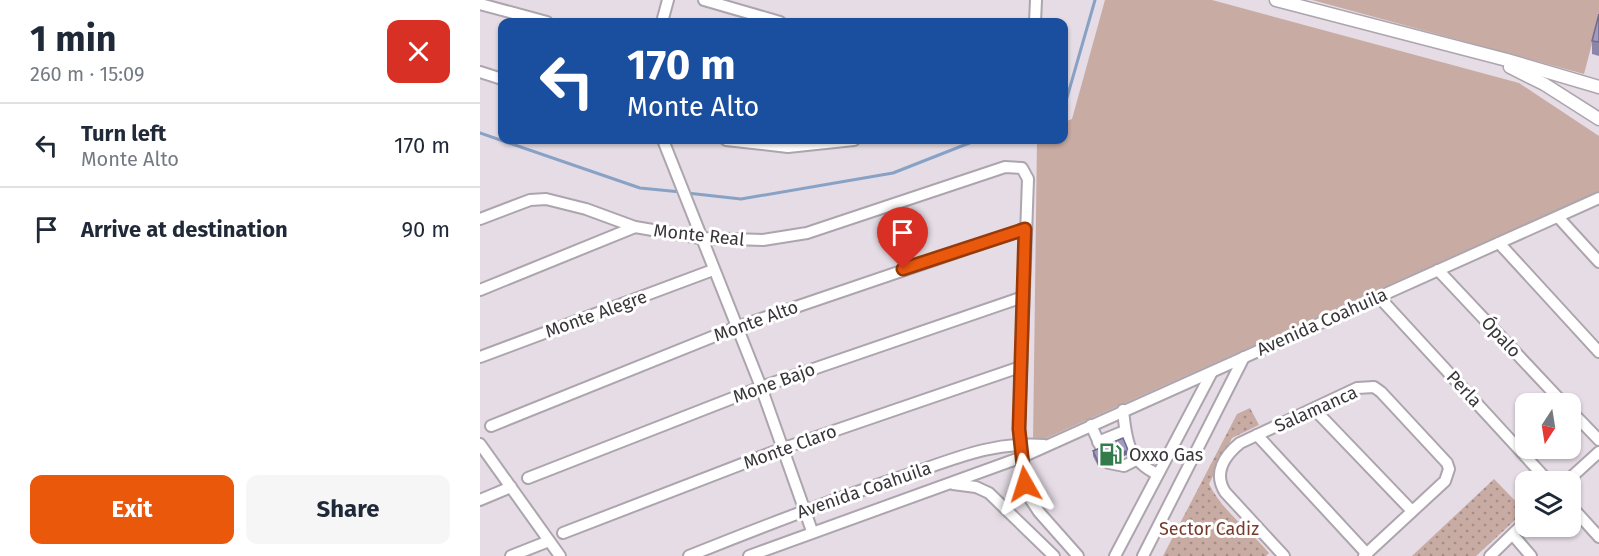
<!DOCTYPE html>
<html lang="en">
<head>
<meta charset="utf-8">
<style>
  body { margin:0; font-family:"Fira Sans",sans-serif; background:#f6f6f7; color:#1f2937; height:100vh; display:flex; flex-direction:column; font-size:22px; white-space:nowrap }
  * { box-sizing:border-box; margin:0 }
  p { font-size:20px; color:#747a83 }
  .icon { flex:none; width:33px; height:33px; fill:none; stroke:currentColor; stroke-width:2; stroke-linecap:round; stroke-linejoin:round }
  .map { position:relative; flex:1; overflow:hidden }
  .details { display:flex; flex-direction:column; background:#fff; width:480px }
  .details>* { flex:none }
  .hud { position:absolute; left:18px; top:18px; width:570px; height:126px; border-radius:12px; box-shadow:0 2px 4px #0004; background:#1a4fa0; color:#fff; overflow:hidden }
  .needle { width:39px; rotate:192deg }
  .tools { position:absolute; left:1035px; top:393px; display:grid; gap:12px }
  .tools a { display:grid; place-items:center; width:66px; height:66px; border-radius:12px; background:#fff; box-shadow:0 2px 4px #0004; font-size:30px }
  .pin { position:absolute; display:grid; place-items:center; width:51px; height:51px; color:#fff; margin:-62px -26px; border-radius:50% 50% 50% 0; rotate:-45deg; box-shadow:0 0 6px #0007 }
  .pin .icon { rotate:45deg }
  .me { position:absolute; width:66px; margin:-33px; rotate:354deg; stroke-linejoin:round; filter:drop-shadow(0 0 4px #0008) }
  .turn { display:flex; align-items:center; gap:21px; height:126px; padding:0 30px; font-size:27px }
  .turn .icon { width:78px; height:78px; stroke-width:2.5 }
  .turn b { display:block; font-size:42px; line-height:51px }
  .round { display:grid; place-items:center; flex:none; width:63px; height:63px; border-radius:12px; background:#f6f6f7 }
  .overview { display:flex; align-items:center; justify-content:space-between; height:102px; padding:0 30px }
  h1 { font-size:36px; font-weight:700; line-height:45px }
  .cta { display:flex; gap:12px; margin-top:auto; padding:12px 30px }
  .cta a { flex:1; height:69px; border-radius:12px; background:#ea580c; color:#fff; font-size:24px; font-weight:700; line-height:69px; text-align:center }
  .cta a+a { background:#f6f6f7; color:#1f2937 }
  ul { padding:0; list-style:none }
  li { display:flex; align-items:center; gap:18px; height:84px; padding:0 30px; border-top:2px solid #e0e1e3 }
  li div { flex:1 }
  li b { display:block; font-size:22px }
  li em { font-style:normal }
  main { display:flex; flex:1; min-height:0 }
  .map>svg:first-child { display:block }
  .grass { fill:#c8aba3 }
  .park { fill:url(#park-dots) }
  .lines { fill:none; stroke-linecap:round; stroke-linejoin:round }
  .stream { stroke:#88a2c6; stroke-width:3 }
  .minor-casing { stroke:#ada5ad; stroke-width:14 }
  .major-casing { stroke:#ada5ad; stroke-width:15 }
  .minor { stroke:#fff; stroke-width:10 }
  .major { stroke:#fff; stroke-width:12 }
  .wall { fill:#8a85a9 }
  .shaded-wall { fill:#706c89 }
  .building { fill:#a09bc4; stroke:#706c89; stroke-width:1.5 }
  .route-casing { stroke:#983908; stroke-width:15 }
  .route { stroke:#ea580c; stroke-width:10 }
  .labels { text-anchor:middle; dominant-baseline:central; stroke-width:6; stroke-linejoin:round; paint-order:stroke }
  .street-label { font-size:18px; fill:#393639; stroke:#fff }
  .poi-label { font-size:18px; fill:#393639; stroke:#fff; text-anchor:start }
  .park-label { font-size:18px; fill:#773a2a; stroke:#fff }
</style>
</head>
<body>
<main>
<section class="details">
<div class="overview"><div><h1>1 min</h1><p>260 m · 15:09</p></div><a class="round" style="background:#d93025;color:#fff"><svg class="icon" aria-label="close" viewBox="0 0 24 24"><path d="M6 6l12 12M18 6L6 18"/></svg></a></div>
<ul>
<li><svg class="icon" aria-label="left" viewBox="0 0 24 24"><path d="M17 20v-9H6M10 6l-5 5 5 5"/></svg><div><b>Turn left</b><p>Monte Alto</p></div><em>170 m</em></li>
<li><svg class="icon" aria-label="arrive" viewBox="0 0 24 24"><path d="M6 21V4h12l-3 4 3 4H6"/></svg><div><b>Arrive at destination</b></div><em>90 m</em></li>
</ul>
<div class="cta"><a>Exit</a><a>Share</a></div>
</section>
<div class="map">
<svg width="1119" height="556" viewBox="0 0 1119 556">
  <defs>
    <pattern id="park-dots" width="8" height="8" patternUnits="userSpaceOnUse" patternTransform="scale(1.5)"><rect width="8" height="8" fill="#c8aba3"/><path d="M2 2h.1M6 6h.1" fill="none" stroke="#a38c86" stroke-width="1.8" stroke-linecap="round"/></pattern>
  </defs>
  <rect width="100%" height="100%" fill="#e5dce5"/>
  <g class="grass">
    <polygon points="625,0 732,0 1039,83 1119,136 1119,191 553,444 557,140 584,140 584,122 592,119"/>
    <polygon points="832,0 1119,0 1119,17 1104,74"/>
  </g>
  <g class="park">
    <path d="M770 408 779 425 752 438 729 484C742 511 770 530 789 553L786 556H683L757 414Z"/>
    <polygon points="1014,479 1045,511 996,556 932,556"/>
  </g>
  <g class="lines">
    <g class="stream">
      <polyline points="584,108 615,0"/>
      <polyline points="0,133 160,188 201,192"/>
      <polyline points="207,193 261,199 413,173 497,140"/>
    </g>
    <defs>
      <g id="minor">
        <polyline points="224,0 300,22"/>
        <polyline points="0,4 67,22"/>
        <polyline points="182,22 188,0"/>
        <polyline points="555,22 556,0"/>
        <polyline points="0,72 22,79"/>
        <polyline points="183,140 281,387 332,531"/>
        <polyline points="246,140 308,147 374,140"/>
        <polyline points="1078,217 1119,262"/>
        <polyline points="0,219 50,200 66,199 106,209 155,227 220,238 283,240 327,233 525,167 542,168 548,179 539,429 543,472 549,497 559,512 598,556"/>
        <polyline points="1019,243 1119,352"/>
        <polyline points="958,270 1084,404"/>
        <polyline points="0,290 155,227"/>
        <polyline points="899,297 1069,482"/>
        <polyline points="0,357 233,270"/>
        <path d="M643 410C646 440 648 460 677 474"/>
        <polyline points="835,410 932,511"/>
        <polyline points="1090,410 1119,440"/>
        <polyline points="611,425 623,452"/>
        <polyline points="11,426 257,327 545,229"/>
        <polyline points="777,435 887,554"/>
        <polyline points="618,442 645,431"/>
        <polyline points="0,444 80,556"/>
        <polyline points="629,463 644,466 656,460"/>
        <polyline points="48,478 281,387 543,297"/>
        <polyline points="1086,482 1119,452"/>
        <polyline points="473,484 496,487 509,493 574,556"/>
        <polyline points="0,500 31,487"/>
        <polyline points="1090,505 1119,537"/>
        <polyline points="83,533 301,449 540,367"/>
        <polyline points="1033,535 1051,556"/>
        <polyline points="31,556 69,541"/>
        <path d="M209 556C281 527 353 499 427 475 474 459 514 441 564 445"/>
        <polyline points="269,556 542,457 1119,198"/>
        <polyline points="635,556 732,372"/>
        <polyline points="663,556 764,357"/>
        <path d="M804 556 745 492C733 473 744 456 760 443L877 388 894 387 901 392 967 463 969 469 965 481 884 556"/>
        <polyline points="1010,556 1045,522"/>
      </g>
      <g id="major">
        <polyline points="796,0 1027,60 1119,87"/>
        <polyline points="1030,67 1064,84 1119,119"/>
      </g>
    </defs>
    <use href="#minor" class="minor-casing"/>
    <use href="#major" class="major-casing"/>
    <use href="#minor" class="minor"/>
    <use href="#major" class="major"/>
  </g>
  <g class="wall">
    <polygon points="1119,14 1119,56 1112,54 1112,41"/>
    <polygon points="613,451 648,454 619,468 613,456"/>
  </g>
  <polygon class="shaded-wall" points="648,450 648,454 619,468 619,464"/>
  <g class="building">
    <polygon points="1119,14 1119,42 1112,41"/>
    <polygon points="643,438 648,450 619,464 613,451"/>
  </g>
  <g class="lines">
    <defs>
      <polyline id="route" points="423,269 545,229 539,429 545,484"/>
    </defs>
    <use href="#route" class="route-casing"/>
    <use href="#route" class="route"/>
  </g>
  <defs>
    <symbol id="fuel-bare" viewBox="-9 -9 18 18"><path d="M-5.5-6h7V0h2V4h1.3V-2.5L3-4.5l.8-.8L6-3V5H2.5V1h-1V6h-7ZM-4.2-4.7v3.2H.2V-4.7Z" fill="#317c4a" stroke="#fff" stroke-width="2.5" paint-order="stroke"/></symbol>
  </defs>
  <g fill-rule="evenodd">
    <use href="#fuel-bare" x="614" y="438" width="33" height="33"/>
  </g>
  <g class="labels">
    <g class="street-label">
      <text transform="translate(219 235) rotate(6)">Monte Real</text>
      <text transform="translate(116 314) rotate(-20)">Monte Alegre</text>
      <text transform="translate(276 321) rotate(-20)">Monte Alto</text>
      <text transform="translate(842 322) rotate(-24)">Avenida Coahuila</text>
      <text transform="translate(1021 337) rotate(47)">Ópalo</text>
      <text transform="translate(294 383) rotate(-20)">Mone Bajo</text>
      <text transform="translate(984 389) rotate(47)">Perla</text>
      <text transform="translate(836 409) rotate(-24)">Salamanca</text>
      <text transform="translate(310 447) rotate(-20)">Monte Claro</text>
      <text transform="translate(384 490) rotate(-19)">Avenida Coahuila</text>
    </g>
    <g class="poi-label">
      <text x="649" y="455">Oxxo Gas</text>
    </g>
    <g class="park-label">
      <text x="729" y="529">Sector Cadiz</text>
    </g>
  </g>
</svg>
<div class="tools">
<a><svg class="needle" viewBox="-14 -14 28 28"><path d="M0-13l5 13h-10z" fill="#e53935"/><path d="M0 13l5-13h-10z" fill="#747a83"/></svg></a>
<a><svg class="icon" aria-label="layers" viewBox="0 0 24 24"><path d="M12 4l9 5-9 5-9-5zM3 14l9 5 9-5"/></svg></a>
</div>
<div class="pin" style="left:423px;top:269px;background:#d93025"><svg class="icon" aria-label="arrive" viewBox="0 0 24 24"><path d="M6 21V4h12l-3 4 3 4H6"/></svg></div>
<svg class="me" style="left:545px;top:484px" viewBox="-20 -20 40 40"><path d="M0-17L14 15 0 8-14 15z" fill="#ea580c" stroke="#fff" stroke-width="4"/></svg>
<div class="hud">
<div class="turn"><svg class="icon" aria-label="left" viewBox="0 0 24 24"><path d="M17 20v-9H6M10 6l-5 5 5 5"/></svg><div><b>170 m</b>Monte Alto</div></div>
</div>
</div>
</main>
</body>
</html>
